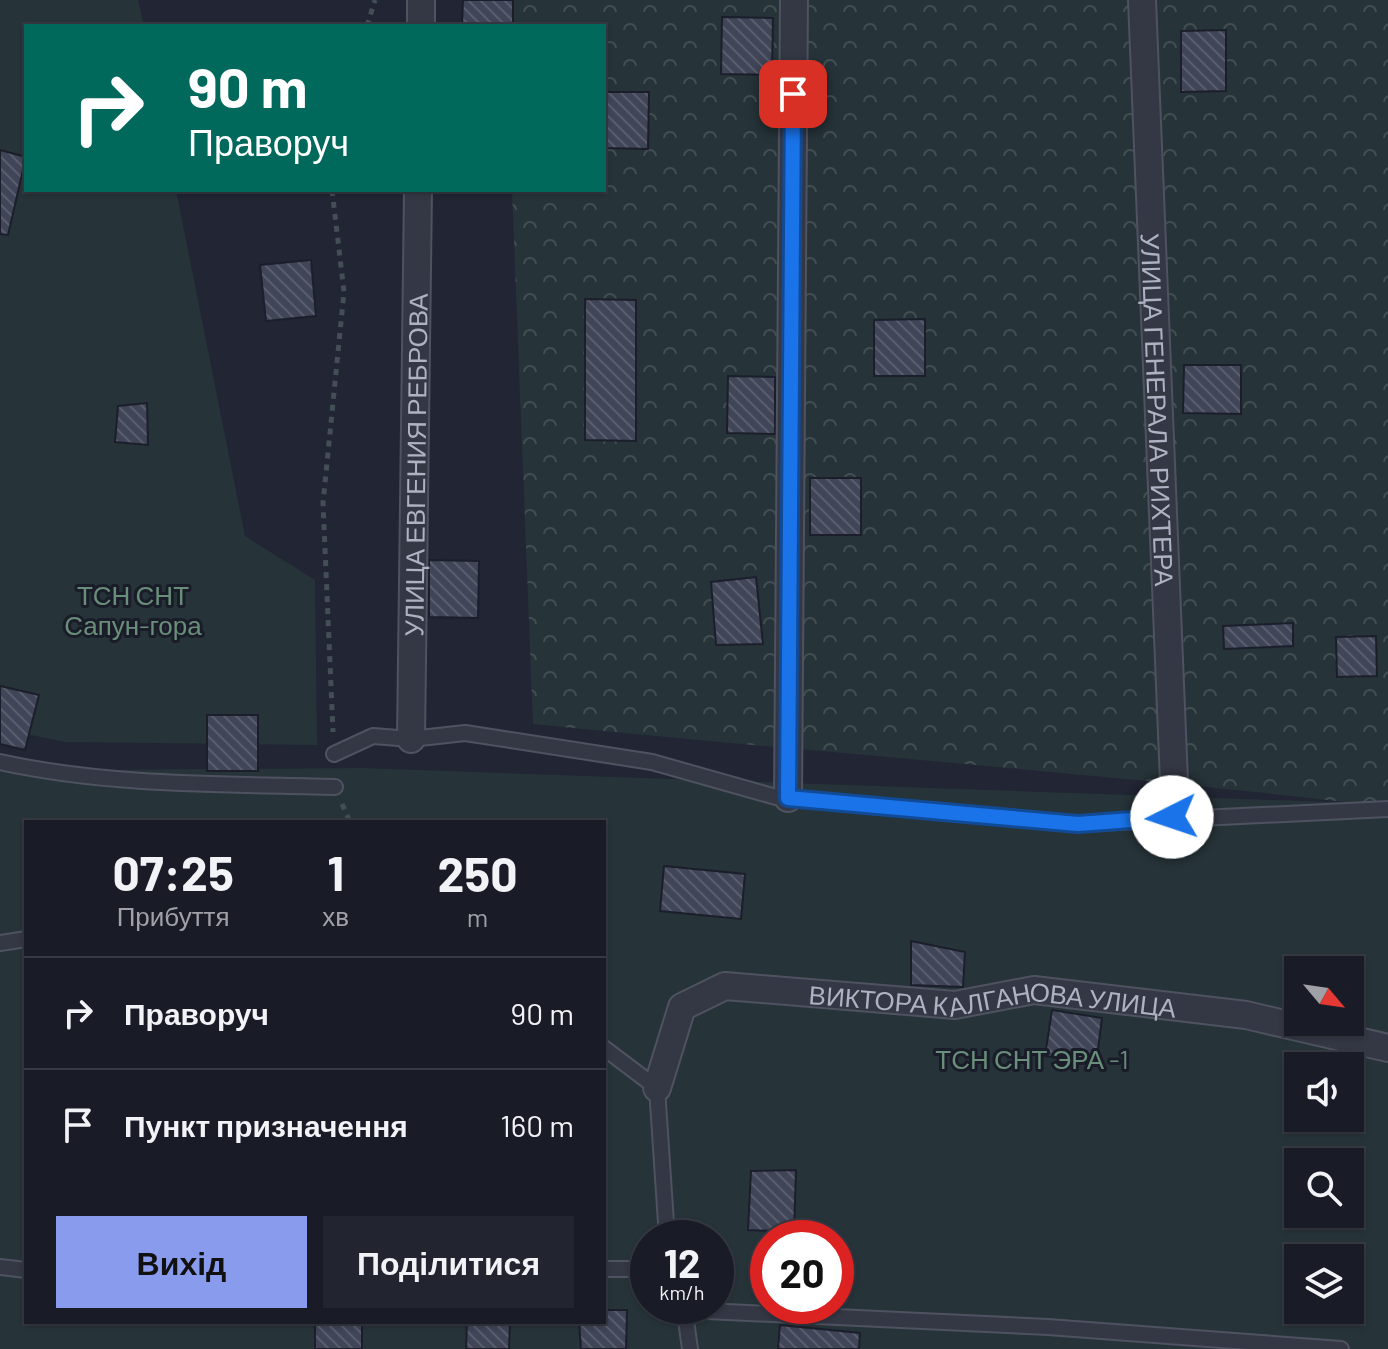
<!DOCTYPE html>
<html lang="uk">
<head>
<meta charset="utf-8">
<style>
  body { margin:0; font-family:Barlow,sans-serif; background:#22252f; color:#f1f3f6; height:100vh; display:flex; flex-direction:column; font-size:30px; white-space:nowrap }
  * { box-sizing:border-box; margin:0 }
  p { font-size:26px; color:#9fa1a7 }
  .icon { flex:none; width:44px; height:44px; fill:none; stroke:currentColor; stroke-width:2; stroke-linecap:round; stroke-linejoin:round }
  .map { position:relative; flex:1; overflow:hidden }
  .side { position:absolute; left:24px; top:820px; width:582px; height:504px; display:flex; flex-direction:column; background:#191c27; border-radius:0px; box-shadow:0 2px 6px #0004,0 0 0 2px #373a44 }
  .side>* { flex:none }
  .hud { position:absolute; left:24px; top:24px; width:582px; height:168px; border-radius:0px; box-shadow:0 2px 6px #0004,0 0 0 2px #373a44; background:#00695c; color:#fff; overflow:hidden }
  .needle { width:52px; rotate:119deg }
  .fabs { position:absolute; left:1284px; top:956px; display:grid; gap:16px }
  .fabs a { display:grid; place-items:center; width:80px; height:80px; border-radius:0px; background:#191c27; box-shadow:0 2px 6px #0004,0 0 0 2px #373a44; font-size:40px }
  .speed { position:absolute; left:630px; top:1220px; display:flex; gap:16px; font-size:40px; font-weight:700; text-align:center }
  .speed>* { display:grid; place-content:center; width:104px; height:104px; border-radius:50%; background:#191c27; box-shadow:0 2px 6px #0004,0 0 0 2px #373a44; line-height:1 }
  .speed small { font-size:20px; font-weight:400 }
  .speed .limit { border:12px solid #d22; background:#fff; color:#111 }
  .pin { position:absolute; display:grid; place-items:center; width:68px; height:68px; color:#fff; margin:-34px; border-radius:16px; box-shadow:0 4px 12px #0006 }
  .me { position:absolute; width:88px; margin:-44px; rotate:266deg; stroke-linejoin:round; filter:drop-shadow(0 0 6px #0008) }
  .turn { display:flex; align-items:center; gap:28px; height:168px; padding:0 32px; font-size:36px }
  .turn .icon { width:104px; height:104px; stroke-width:2.5 }
  .turn b { display:block; font-size:56px; line-height:68px }
  .eta { display:flex; justify-content:space-evenly; align-items:center; height:136px; text-align:center }
  .eta b { font-size:48px; font-weight:700; line-height:56px }
  .cta { display:flex; gap:16px; margin-top:auto; padding:16px 32px }
  .cta a { flex:1; height:92px; border-radius:0px; background:#899bed; color:#111; font-size:32px; font-weight:700; line-height:92px; text-align:center }
  .cta a+a { background:#22252f; color:#f1f3f6 }
  ul { padding:0; list-style:none }
  li { display:flex; align-items:center; gap:24px; height:112px; padding:0 32px; border-top:2px solid #373a44 }
  li div { flex:1 }
  li b { display:block; font-size:30px }
  li em { font-style:normal }
  .map>svg:first-child { display:block }
  .green { fill:#263338; fill-rule:evenodd }
  .forest { fill:url(#forest-crowns) }
  .building { fill:url(#building-back-hatch); stroke:#1c1f2b; stroke-width:2 }
  .lines { fill:none; stroke-linecap:round; stroke-linejoin:round }
  .service-casing { stroke:#4f5260; stroke-width:18 }
  .minor-casing { stroke:#4f5260; stroke-width:30 }
  .path { stroke:#434f55; stroke-width:5; stroke-dasharray:6 6; stroke-linecap:butt }
  .service { stroke:#343845; stroke-width:14 }
  .minor { stroke:#343845; stroke-width:26 }
  .route-casing { stroke:#114b97; stroke-width:20 }
  .route { stroke:#1a73e8; stroke-width:14 }
  .labels { text-anchor:middle; dominant-baseline:central; stroke-width:6; stroke-linejoin:round; paint-order:stroke }
  .street-label { font-size:26px; fill:#afb2c2; stroke:#1a1d29 }
  .park-label { font-size:26px; fill:#698f7a; stroke:#1a1d29 }
</style>
</head>
<body>
<div class="map">
<svg width="1388" height="1349" viewBox="0 0 1388 1349">
  <defs>
    <pattern id="forest-crowns" width="20" height="18" patternUnits="userSpaceOnUse" patternTransform="scale(2)"><rect width="20" height="18" fill="#263338"/><path d="M2 6a3 3 0 1 1 6 0M12 15a3 3 0 1 1 6 0" fill="none" stroke="#434e53"/></pattern>
    <pattern id="building-back-hatch" width="6" height="6" patternUnits="userSpaceOnUse" patternTransform="scale(2)"><rect width="6" height="6" fill="#404557"/><path d="M-1 5l2 2M0 0l6 6M5-1l2 2" fill="none" stroke="#595d6e"/></pattern>
  </defs>
  <rect width="100%" height="100%" fill="#212534"/>
  <g class="green">
    <polygon points="0,0 138,0 144,26 26,26 26,190 176,190 245,536 315,580 317,745 66,742 0,729"/>
    <path d="M0 760 62 770 361 768 1388 804V1349H0ZM26 822H604V1322H26ZM1298 970H1350V1022H1298ZM1298 1066H1350V1118H1298ZM1298 1162H1350V1214H1298ZM648 1238H716V1306H648ZM768 1238H836V1306H768ZM1298 1258H1350V1310H1298Z"/>
  </g>
  <path class="forest" d="M504 0H1388V807C1104 773 818 753 533 724L512 190H604V26H505Z"/>
  <g class="building">
    <polygon points="463,0 513,0 513,26 462,26"/>
    <polygon points="722,17 773,18 772,75 721,74"/>
    <polygon points="1226,30 1226,91 1181,92 1181,31"/>
    <polygon points="604,92 649,92 648,149 604,148"/>
    <polygon points="0,150 26,157 8,235 0,234"/>
    <polygon points="311,260 316,316 266,321 260,265"/>
    <polygon points="585,299 636,300 636,441 585,440"/>
    <polygon points="925,319 925,376 874,376 874,320"/>
    <polygon points="1184,365 1241,365 1241,414 1183,413"/>
    <polygon points="728,376 775,377 775,434 727,433"/>
    <polygon points="147,403 148,445 115,442 118,406"/>
    <rect x="810" y="478" width="51" height="57"/>
    <polygon points="429,560 479,561 478,618 429,617"/>
    <polygon points="756,577 763,644 716,645 711,582"/>
    <polygon points="1293,623 1293,646 1224,649 1223,626"/>
    <polygon points="1376,636 1377,676 1337,677 1336,637"/>
    <polygon points="0,686 39,695 25,750 0,744"/>
    <rect x="207" y="715" width="51" height="56"/>
    <polygon points="664,866 745,874 741,919 660,911"/>
    <polygon points="911,941 965,952 963,987 911,985"/>
    <polygon points="1052,1010 1102,1018 1096,1065 1045,1056"/>
    <polygon points="796,1170 794,1232 748,1230 751,1171"/>
    <polygon points="604,1310 627,1310 626,1349 581,1349 579,1322 604,1322"/>
    <rect x="315" y="1322" width="47" height="27"/>
    <polygon points="467,1322 510,1322 509,1349 466,1349"/>
    <polygon points="780,1325 860,1333 859,1349 778,1349"/>
  </g>
  <g class="lines">
    <defs>
      <g id="service">
        <polyline points="334,754 373,736 411,739 465,733 652,762 776,797 1078,824 1388,809"/>
        <path d="M0 762C109 786 224 784 335 787"/>
        <polyline points="0,943 26,939"/>
        <polyline points="604,1048 657,1088 667,1238"/>
        <polyline points="0,1267 26,1270"/>
        <polyline points="604,1269 648,1269"/>
        <polyline points="684,1306 690,1349"/>
        <polyline points="685,1310 1048,1327 1341,1349"/>
      </g>
      <g id="minor">
        <path id="s1" d="M1142 0 1174 782 1172 817"/>
        <polyline points="421,26 421,0"/>
        <path id="s2" d="M411 739 418 190"/>
        <polyline points="788,798 794,0"/>
        <path id="s3" d="M657 1088 682 1007 725 986 955 1005 1034 990 1246 1015 1388 1048"/>
      </g>
    </defs>
    <use href="#service" class="service-casing"/>
    <use href="#minor" class="minor-casing"/>
    <g class="path">
      <polyline points="367,26 375,0"/>
      <polyline points="332,190 344,292 323,503 333,732"/>
      <polyline points="342,804 350,822"/>
    </g>
    <use href="#service" class="service"/>
    <use href="#minor" class="minor"/>
  </g>
  <g class="lines">
    <defs>
      <polyline id="route" points="793,94 788,798 1078,824 1172,817"/>
    </defs>
    <use href="#route" class="route-casing"/>
    <use href="#route" class="route"/>
  </g>
  <g class="labels">
    <g class="street-label">
      <text stroke="none"><textPath href="#s1" startOffset="410">УЛИЦА ГЕНЕРАЛА РИХТЕРА</textPath></text>
      <text stroke="none"><textPath href="#s2" startOffset="274">УЛИЦА ЕВГЕНИЯ РЕБРОВА</textPath></text>
      <text stroke="none"><textPath href="#s3" startOffset="402">ВИКТОРА КАЛГАНОВА УЛИЦА</textPath></text>
    </g>
    <g class="park-label">
      <text x="133" y="594">ТСН СНТ<tspan x="133" dy="30">Сапун-гора</tspan></text>
      <text x="1032" y="1058">ТСН СНТ ЭРА -1</text>
    </g>
  </g>
</svg>
<div class="fabs">
<a><svg class="needle" viewBox="-14 -14 28 28"><path d="M0-13l5 13h-10z" fill="#e53935"/><path d="M0 13l5-13h-10z" fill="#9fa1a7"/></svg></a>
<a><svg class="icon" aria-label="sound" viewBox="0 0 24 24"><path d="M4 9h4l5-4v14l-5-4H4zM17 9q2 3 0 6"/></svg></a>
<a><svg class="icon" aria-label="search" viewBox="0 0 24 24"><circle cx="10" cy="10" r="6"/><path d="M15 15l6 6"/></svg></a>
<a><svg class="icon" aria-label="layers" viewBox="0 0 24 24"><path d="M12 4l9 5-9 5-9-5zM3 14l9 5 9-5"/></svg></a>
</div>
<div class="speed"><div>12<small>km/h</small></div><div class="limit">20</div></div>
<div class="pin" style="left:793px;top:94px;background:#d93025"><svg class="icon" aria-label="arrive" viewBox="0 0 24 24"><path d="M6 21V4h12l-3 4 3 4H6"/></svg></div>
<svg class="me" style="left:1172px;top:817px" viewBox="-20 -20 40 40"><circle r="19" fill="#fff"/><path d="M0-13L10 11 0 6-10 11z" fill="#1a73e8"/></svg>
<div class="hud">
<div class="turn"><svg class="icon" aria-label="right" viewBox="0 0 24 24"><path d="M7 20v-9h11M14 6l5 5-5 5"/></svg><div><b>90 m</b>Праворуч</div></div>
</div>
<section class="side">
<div class="eta">
<div><b>07:25</b><p>Прибуття</p></div>
<div><b>1</b><p>хв</p></div>
<div><b>250</b><p>m</p></div>
</div>
<ul>
<li><svg class="icon" aria-label="right" viewBox="0 0 24 24"><path d="M7 20v-9h11M14 6l5 5-5 5"/></svg><div><b>Праворуч</b></div><em>90 m</em></li>
<li><svg class="icon" aria-label="arrive" viewBox="0 0 24 24"><path d="M6 21V4h12l-3 4 3 4H6"/></svg><div><b>Пункт призначення</b></div><em>160 m</em></li>
</ul>
<div class="cta"><a>Вихід</a><a>Поділитися</a></div>
</section>
</div>
</body>
</html>
